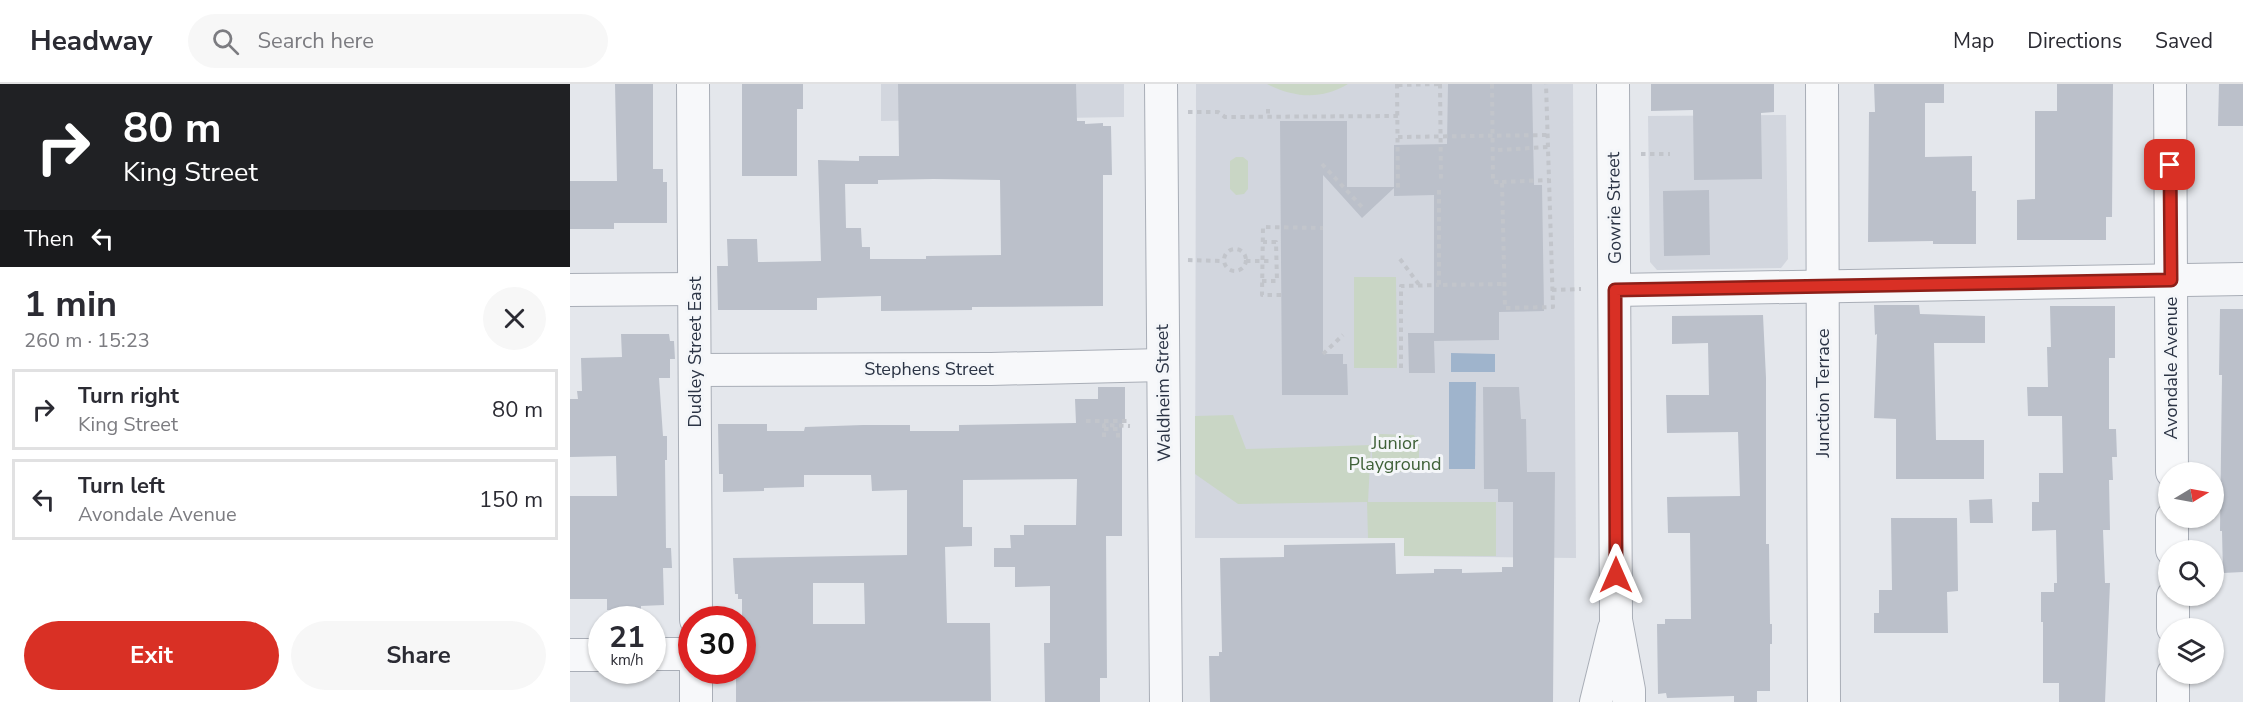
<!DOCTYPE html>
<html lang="en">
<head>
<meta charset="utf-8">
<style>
  body { margin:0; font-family:"Nunito Sans",sans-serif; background:#f7f7f7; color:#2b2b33; height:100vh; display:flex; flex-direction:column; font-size:22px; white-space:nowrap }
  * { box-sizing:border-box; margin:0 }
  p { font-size:20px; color:#7c7c81 }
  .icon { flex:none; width:33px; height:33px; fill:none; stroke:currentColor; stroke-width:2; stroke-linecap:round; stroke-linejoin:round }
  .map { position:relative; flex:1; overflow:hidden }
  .sheet { display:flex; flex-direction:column; background:#fff; width:570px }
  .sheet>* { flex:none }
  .banner { background:#202124; color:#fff; overflow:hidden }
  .needle { width:39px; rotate:80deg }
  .tools { position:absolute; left:1588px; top:378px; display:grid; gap:12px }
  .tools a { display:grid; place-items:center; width:66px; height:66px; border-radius:50%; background:#fff; box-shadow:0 2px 4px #0004; font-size:30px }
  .speed { position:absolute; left:18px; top:522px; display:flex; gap:12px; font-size:30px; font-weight:700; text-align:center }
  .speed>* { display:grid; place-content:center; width:78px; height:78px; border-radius:50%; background:#fff; box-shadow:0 2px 4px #0004; line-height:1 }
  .speed small { font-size:15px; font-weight:400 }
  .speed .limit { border:9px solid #d22; background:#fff; color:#111 }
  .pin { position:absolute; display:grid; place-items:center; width:51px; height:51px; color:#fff; margin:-26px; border-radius:12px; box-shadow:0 3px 9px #0006 }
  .me { position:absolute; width:66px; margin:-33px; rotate:0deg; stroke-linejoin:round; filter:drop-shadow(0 0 4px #0008) }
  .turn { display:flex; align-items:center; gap:21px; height:126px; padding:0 24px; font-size:27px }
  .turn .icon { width:78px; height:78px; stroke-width:2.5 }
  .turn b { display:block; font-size:42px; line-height:51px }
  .then { display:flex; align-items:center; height:57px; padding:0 24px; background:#0003; gap:12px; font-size:22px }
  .round { display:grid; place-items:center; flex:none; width:63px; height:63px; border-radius:32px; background:#f7f7f7 }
  .head { display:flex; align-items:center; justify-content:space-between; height:102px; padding:0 24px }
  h1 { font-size:36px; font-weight:700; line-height:45px }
  .action { display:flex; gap:12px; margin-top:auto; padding:12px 24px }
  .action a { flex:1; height:69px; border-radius:36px; background:#d93025; color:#fff; font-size:24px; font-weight:700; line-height:69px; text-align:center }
  .action a+a { background:#f7f7f7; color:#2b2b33 }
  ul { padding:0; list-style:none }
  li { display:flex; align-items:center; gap:18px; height:81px; margin:0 12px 9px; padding:0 12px; border:3px solid #e1e1e2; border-radius:0px }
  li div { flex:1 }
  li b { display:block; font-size:22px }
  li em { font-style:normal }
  header { display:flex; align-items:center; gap:36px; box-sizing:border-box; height:84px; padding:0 30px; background:#fff; border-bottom:2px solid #e1e1e2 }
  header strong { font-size:28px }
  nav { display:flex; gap:33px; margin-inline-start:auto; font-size:21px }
  .search { width:420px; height:54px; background:#f7f7f7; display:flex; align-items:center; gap:15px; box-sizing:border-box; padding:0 21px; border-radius:33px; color:#7c7c81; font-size:22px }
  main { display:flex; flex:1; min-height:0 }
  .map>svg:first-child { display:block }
  .built { fill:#d2d6de }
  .green { fill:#c9d6c5 }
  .water { fill:#9fb4cc }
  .building { fill:#bbc0ca; fill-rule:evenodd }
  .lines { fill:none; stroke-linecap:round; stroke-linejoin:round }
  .minor-casing { stroke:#a9aeb7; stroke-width:34 }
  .path { stroke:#c2c5cb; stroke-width:4; stroke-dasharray:4.5 4.5; stroke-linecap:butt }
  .minor { stroke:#f7f8fa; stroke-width:32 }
  .route-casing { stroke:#8d1f18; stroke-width:15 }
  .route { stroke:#d93025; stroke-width:10 }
  .labels { text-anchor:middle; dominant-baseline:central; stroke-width:6; stroke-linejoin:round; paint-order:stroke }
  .street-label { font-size:18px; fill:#2b3445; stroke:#f4f6f9 }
  .park-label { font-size:18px; fill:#3f6138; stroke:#f4f6f9 }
</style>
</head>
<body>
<header>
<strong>Headway</strong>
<div class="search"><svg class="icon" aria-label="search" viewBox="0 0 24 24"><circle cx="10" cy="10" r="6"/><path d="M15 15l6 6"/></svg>Search here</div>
<nav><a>Map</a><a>Directions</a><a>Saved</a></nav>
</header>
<main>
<section class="sheet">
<div class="banner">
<div class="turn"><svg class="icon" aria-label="right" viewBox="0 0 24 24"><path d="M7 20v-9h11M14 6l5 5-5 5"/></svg><div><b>80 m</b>King Street</div></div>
<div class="then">Then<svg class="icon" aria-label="left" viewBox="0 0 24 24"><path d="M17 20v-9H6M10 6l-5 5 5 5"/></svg></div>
</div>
<div class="head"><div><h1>1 min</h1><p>260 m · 15:23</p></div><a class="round"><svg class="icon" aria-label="close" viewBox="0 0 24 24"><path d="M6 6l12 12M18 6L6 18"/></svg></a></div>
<ul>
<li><svg class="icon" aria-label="right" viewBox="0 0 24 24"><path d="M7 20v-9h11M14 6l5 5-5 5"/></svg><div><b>Turn right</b><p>King Street</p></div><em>80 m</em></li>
<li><svg class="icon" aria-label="left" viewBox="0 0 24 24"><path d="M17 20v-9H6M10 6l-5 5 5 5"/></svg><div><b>Turn left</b><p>Avondale Avenue</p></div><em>150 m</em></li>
</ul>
<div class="action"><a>Exit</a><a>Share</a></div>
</section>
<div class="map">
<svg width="1673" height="618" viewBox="0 0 1673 618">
  <rect width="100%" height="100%" fill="#e4e7ec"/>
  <g class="built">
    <polygon points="311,0 554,0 554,33 311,37"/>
    <polygon points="626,0 1003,0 1006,474 834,472 834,454 625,454"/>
    <polygon points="1216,31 1218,175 1211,184 1087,186 1080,178 1078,32"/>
  </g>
  <g class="green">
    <path d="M697 0H778C751 16 725 14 697 0Z"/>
    <polygon points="666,73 673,73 678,77 678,105 674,110 666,111 660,105 660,77"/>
    <polygon points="784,193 826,193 827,284 784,284"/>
    <polygon points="663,331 676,365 801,361 798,418 926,418 926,472 834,472 834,454 798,454 797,418 668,420 625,390 625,332"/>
    <polygon points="810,350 844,351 849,361 849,383 843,388 805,387 802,382 802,354"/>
  </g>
  <g class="water">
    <polygon points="881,269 925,270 925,288 881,288"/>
    <polygon points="879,298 906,298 905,385 879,385"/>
  </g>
  <g class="building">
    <polygon points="45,0 83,0 83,85 93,85 93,98 97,98 97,139 44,139 44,145 0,145 0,97 47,97"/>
    <polygon points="172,0 233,0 233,25 227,25 227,92 172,92"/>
    <path d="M328 0H506L507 37H515V40L533 39V42H541L542 91H533V222L402 223V226L311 227V212L247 214V226H148L147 182H158L157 155H187L188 178 251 177 248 76 289 77V72H329ZM364 95 430 96 431 171 356 172V175H300V163H292L291 144H276L275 100H308V96Z"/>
    <polygon points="878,0 962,0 964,101 972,101 974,227 929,228 929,256 864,257 865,289 839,289 838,249 864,249 864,111 824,112 824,104 792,134 753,91 753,270 773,270 773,280 777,280 778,311 712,311 710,37 777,37 777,103 824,103 824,61 877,60"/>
    <polygon points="1081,0 1204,0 1204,28 1191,29 1192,95 1124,96 1123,26 1081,27"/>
    <polygon points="1304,0 1374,0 1374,19 1355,19 1355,73 1402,72 1402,107 1406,107 1406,160 1363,160 1363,157 1298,158 1299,28 1305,28"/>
    <polygon points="1487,0 1543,0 1542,133 1536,133 1536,156 1447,156 1447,116 1465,115 1465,27 1487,27"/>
    <polygon points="1649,0 1673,0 1673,42 1648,42"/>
    <polygon points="1139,106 1140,171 1094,172 1093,107"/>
    <polygon points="1304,221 1349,221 1350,230 1415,232 1415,259 1364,259 1366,356 1414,356 1414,395 1326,395 1326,335 1304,334 1307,250 1305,251"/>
    <polygon points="1480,222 1545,222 1545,274 1539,274 1539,345 1546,345 1547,373 1542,373 1543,396 1539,396 1540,446 1533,446 1535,499 1540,499 1535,618 1489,618 1489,599 1473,599 1473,538 1471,538 1471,508 1484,508 1484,499 1487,499 1486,446 1462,447 1462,418 1469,418 1469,389 1493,389 1492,332 1458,332 1457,303 1478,303 1477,263 1481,263"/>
    <polygon points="1650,225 1673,225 1673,488 1653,489 1652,447 1650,447 1652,291 1649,291"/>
    <polygon points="1193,231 1196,294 1196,460 1199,460 1200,540 1202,540 1202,560 1200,560 1200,607 1187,607 1187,618 1164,618 1164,612 1097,614 1096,609 1088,610 1087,540 1095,540 1095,535 1121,535 1120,449 1098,449 1097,413 1170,412 1168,348 1097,349 1096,311 1139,311 1138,259 1102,260 1102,232"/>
    <polygon points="51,250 99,250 100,257 104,257 105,275 100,275 100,294 89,294 93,352 97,352 97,376 95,376 96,464 101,464 102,484 93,484 94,521 71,522 71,526 37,526 37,515 0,515 0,412 47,412 46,372 0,373 0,315 8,315 7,307 12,307 11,274 52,273"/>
    <path d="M528 303H555V335H552V452H536L537 594H530V618H475L474 559H480V502L445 503V483H424V464H441L440 451H454V441H506L507 395 393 396V443H402V462L375 463 377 539H420L421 617 166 618V586H172V515H168V510H165L163 474 337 471V406L302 407 301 391H234V403L194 404V407L153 408V390H149L148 340H197V347H234L235 343 293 341H340V347H389V341L506 339 505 315H528ZM243 499H294L295 540H243Z"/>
    <polygon points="913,303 949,303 951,335 956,335 957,388 985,388 983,618 640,618 639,572 649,572 649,568 652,568 650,474 714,473 714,461 825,459 826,490 864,489 864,485 892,485 892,489 932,488 932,483 943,483 943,418 928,418 928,405 914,405"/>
    <polygon points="1422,415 1423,439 1400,439 1399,416"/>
    <polygon points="1321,434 1387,434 1388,507 1377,508 1378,549 1304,549 1304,529 1309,529 1309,506 1322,506"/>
  </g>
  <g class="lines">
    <defs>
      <g id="minor">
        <polyline points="123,0 126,536"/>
        <polyline points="591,0 596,618"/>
        <polyline points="1043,0 1046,536 1059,606 1059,618"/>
        <polyline points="1252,0 1254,618"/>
        <polyline points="1600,0 1602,388"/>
        <polyline points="0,206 124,205"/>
        <polyline points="1045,206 1673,195"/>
        <polyline points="125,286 421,285 593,281"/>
        <polyline points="1602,434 1602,466"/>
        <polyline points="1603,512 1603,544"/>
        <polyline points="82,570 122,570"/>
        <polyline points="0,571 32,571"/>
        <polyline points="126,586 126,618"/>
        <polyline points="1603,590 1603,618"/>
        <polyline points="1026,618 1044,545"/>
      </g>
    </defs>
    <use href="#minor" class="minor-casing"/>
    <g class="path">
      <polyline points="827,0 828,106"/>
      <polyline points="870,0 871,95"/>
      <polyline points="922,0 923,98 932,98 935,224 983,223 976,0"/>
      <polyline points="828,1 870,0"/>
      <polyline points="698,25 698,32"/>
      <polyline points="618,28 648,28 655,33 828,32"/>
      <polyline points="828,53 978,51"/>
      <polyline points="928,66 978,63"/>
      <polyline points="1071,70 1100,70"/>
      <polyline points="752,80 793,124"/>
      <polyline points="932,98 979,96"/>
      <polyline points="869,106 869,201 935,200"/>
      <circle cx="665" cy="176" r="11"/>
      <polyline points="830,175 850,202"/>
      <polyline points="618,176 653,177"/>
      <polyline points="676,177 702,177"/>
      <polyline points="692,197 707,197 706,158 693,158"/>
      <polyline points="982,206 1011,205"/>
      <polyline points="711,211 692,211 693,143 753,144"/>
      <polyline points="753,270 773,251"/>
      <polyline points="831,284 831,202 869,201"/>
      <polyline points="516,337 560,337"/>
      <polyline points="534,345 548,345 548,357"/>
      <polyline points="534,353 534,341 560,342"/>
    </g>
    <use href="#minor" class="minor"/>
  </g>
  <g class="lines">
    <defs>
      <polyline id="route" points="1046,491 1045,206 1601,196 1600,81"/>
    </defs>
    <use href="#route" class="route-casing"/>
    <use href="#route" class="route"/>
  </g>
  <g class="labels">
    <g class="street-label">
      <text transform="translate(1044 124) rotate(-91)">Gowrie Street</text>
      <text transform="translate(125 268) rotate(-90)">Dudley Street East</text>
      <text transform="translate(1601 284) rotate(-90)">Avondale Avenue</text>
      <text x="359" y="285">Stephens Street</text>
      <text transform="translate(593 309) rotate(-91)">Waldheim Street</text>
      <text transform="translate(1253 309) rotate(-90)">Junction Terrace</text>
    </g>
    <g class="park-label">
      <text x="825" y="359">Junior<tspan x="825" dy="21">Playground</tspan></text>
    </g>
  </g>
</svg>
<div class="tools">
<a><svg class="needle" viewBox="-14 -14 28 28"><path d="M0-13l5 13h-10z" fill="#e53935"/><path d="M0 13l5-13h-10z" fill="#7c7c81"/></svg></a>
<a><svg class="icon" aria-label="search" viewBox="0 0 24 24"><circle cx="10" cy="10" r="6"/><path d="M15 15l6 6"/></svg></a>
<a><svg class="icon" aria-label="layers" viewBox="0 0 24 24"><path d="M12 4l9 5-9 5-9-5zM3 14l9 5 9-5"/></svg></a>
</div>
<div class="speed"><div>21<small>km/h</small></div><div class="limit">30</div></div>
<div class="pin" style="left:1600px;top:81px;background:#d93025"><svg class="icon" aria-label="arrive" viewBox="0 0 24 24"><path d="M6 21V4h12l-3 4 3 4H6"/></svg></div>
<svg class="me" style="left:1046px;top:491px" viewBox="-20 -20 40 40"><path d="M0-17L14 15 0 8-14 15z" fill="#d93025" stroke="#fff" stroke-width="4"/></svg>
</div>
</main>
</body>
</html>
